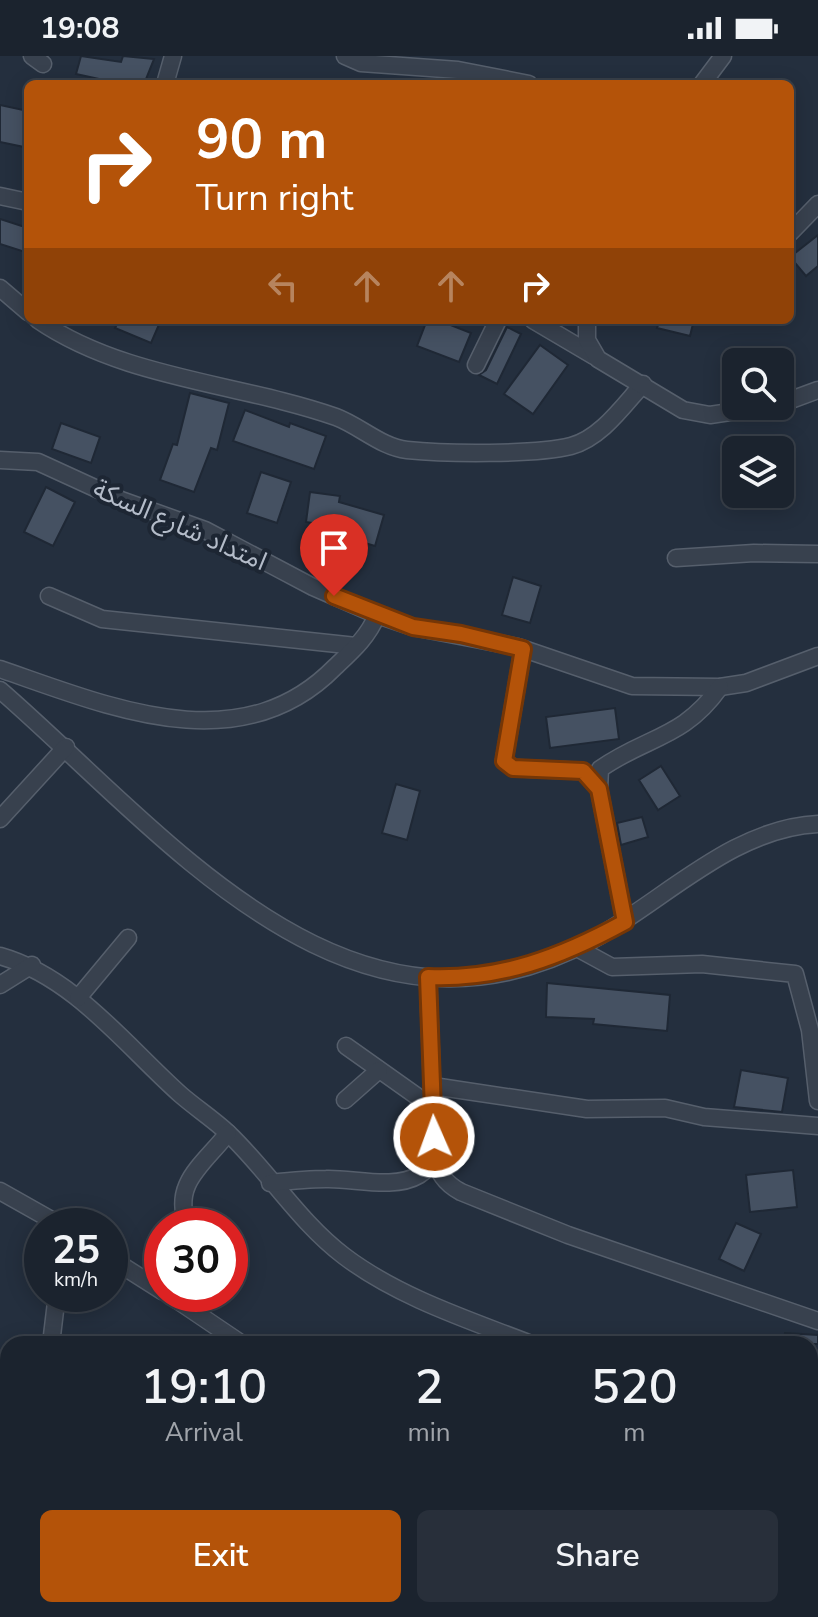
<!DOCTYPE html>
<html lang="en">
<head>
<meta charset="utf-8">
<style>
  body { margin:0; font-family:"Nunito Sans","Noto Sans Arabic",sans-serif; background:#282f3a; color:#f1f3f6; height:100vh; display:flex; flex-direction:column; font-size:30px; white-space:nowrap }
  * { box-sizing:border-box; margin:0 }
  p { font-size:26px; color:#a0a4aa }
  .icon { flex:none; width:44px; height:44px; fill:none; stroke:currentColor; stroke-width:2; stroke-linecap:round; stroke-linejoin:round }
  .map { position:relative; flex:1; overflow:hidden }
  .details { position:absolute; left:0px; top:1280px; width:818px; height:282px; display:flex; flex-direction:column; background:#1b232e; border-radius:24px 24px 0 0; box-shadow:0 4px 20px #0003,0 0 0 2px #39404a }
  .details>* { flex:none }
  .banner { position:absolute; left:24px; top:24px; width:770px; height:244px; border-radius:12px; box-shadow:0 4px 20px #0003,0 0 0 2px #39404a; background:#b45309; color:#fff; overflow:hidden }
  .fabs { position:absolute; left:722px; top:292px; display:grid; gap:16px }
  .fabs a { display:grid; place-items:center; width:72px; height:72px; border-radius:12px; background:#1b232e; box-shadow:0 4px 20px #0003,0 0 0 2px #39404a; font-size:40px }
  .speed { position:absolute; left:24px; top:1152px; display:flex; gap:16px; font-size:40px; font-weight:700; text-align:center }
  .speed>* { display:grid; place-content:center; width:104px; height:104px; border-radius:50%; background:#1b232e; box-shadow:0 4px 20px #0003,0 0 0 2px #39404a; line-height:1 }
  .speed small { font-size:20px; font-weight:400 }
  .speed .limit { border:12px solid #d22; background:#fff; color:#111 }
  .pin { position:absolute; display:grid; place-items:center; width:68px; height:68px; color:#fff; margin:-82px -34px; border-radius:50% 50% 50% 0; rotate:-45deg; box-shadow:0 0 8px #0007 }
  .pin .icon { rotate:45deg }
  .me { position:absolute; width:88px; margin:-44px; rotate:358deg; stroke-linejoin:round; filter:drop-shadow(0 0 6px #0008) }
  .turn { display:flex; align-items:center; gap:28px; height:168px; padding:0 40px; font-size:36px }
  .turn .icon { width:104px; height:104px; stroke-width:2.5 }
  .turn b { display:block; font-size:56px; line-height:68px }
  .lanes { display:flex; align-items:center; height:76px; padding:0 40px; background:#0003; justify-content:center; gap:40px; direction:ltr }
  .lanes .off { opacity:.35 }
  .eta { display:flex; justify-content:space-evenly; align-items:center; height:136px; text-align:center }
  .eta b { font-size:48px; font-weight:600; line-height:56px }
  .cta { display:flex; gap:16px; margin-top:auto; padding:16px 40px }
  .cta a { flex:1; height:92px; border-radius:12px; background:#b45309; color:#fff; font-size:32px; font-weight:600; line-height:92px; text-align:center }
  .cta a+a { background:#282f3a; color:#f1f3f6 }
  .status { display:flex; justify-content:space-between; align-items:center; height:56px; padding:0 40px; background:#1b232e; direction:ltr }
  .status svg { height:22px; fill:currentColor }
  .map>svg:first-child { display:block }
  .building { fill:#455162; stroke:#1f2835; stroke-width:2 }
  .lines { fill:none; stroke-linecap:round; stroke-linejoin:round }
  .minor-casing { stroke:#565f6c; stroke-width:19 }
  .major-casing { stroke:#414a57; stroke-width:23 }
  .minor { stroke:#38414e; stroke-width:16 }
  .major { stroke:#56606e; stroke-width:20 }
  .route-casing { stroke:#753606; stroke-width:20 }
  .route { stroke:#b45309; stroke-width:14 }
  .labels { text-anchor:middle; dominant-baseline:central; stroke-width:8; stroke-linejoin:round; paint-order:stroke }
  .street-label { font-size:26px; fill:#b4bcc9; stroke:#1d2633 }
</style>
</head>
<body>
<div class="status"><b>19:08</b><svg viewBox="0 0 49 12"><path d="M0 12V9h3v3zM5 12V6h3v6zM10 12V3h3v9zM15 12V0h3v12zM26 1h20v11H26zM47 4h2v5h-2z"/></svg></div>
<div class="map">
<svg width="818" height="1561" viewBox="0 0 818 1561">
  <rect width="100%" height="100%" fill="#242f3e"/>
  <g class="building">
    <polygon points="81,0 121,6 123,0 154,3 144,28 122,28 76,18"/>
    <polygon points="0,49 28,55 24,91 0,86"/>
    <polygon points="0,163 28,172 28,197 0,188"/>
    <polygon points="818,179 818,210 806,220 790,201"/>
    <polygon points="119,264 161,264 151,287 115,272"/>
    <polygon points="427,264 438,264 471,277 459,306 417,290"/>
    <polygon points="660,264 694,264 690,280 657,272"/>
    <polygon points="507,271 521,278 497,328 479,319 486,314"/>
    <polygon points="540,289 568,309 533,358 504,338"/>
    <polygon points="190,337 229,347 217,394 211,392 194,436 160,424 173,388 177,389"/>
    <polygon points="245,354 289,371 290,367 326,380 314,413 233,385"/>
    <polygon points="61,367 100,381 91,407 52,393"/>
    <polygon points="261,416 291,426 277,467 247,457"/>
    <polygon points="46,431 75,446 53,490 24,476"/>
    <polygon points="310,436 340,440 339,446 384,459 375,490 341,480 344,472 306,466"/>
    <polygon points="513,521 541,530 530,567 502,559"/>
    <polygon points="615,652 619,683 550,692 546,661"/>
    <polygon points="661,710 680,740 658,754 639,724"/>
    <polygon points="396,728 420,735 407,784 382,777"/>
    <polygon points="642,761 648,781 621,789 617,767"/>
    <polygon points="547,927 670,939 667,975 593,968 594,963 546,961"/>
    <polygon points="741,1014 788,1022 782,1056 734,1051"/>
    <polygon points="793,1114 797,1151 750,1156 746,1119"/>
    <polygon points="736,1167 761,1178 744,1215 719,1203"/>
    <polygon points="785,1277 818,1279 818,1288 784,1288"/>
  </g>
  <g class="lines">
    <defs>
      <g id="minor">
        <polyline points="32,0 43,8"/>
        <polyline points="345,0 361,7 458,14 529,28"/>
        <polyline points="165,28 173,0"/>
        <polyline points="702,28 723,0"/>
        <polyline points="0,140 28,146"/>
        <polyline points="790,177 818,148"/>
        <polyline points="0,232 28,256"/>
        <path d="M38 264C124 323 239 327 336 361 360 370 381 391 407 394 446 398 534 399 571 390 601 382 623 350 643 328"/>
        <polyline points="533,264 594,300"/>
        <polyline points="587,264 587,284 598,303 683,354 710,359 770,350"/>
        <polyline points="476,309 498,264"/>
        <polyline points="780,348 818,334"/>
        <polyline points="0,404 38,406 121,444 205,474 313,531 377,559 413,571 518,591 632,630 720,631 746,627 818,600"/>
        <polyline points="676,502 754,497 818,498"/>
        <polyline points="49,540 102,563 356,590"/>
        <polyline points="523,593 504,705 513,712 583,715 599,733"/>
        <path d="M0 613C108 650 240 708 335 611 352 595 368 581 377 559"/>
        <path d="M0 634C165 777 350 1017 594 883 666 843 733 772 818 768"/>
        <polyline points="0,763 66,691"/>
        <path d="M625 866 599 733 600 713C647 680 683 683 720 631"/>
        <polyline points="577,892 612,911 702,908 795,918 810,974 818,1045"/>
        <path d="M0 900C74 921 124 988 181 1039 196 1052 213 1063 228 1077 269 1116 299 1166 344 1200 398 1241 469 1264 531 1288"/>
        <polyline points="0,929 32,909"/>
        <polyline points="78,942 128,882"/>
        <polyline points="346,990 432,1051"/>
        <polyline points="433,1030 587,1053 665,1052 704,1061 818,1070"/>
        <polyline points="345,1044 379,1014"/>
        <path d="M433 1099C439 1117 444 1127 461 1136L568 1179 818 1265"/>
        <path d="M270 1127C289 1125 308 1123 326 1123 354 1122 394 1134 419 1119 433 1111 433 1095 434 1081L428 921"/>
        <polyline points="0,1135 62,1170"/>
        <path d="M188 1170C171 1128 203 1109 228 1077"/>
        <polyline points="110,1202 162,1235"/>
        <polyline points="168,1238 242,1288"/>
        <polyline points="200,1258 206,1238"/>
        <polyline points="51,1288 57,1238"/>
        <polyline points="0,1370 8,1374"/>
        <polyline points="810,1421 818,1426"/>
        <polyline points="0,1428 8,1425"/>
        <polyline points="426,1554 437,1561"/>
        <polyline points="358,1561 366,1554"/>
        <polyline points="631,1561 667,1554"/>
      </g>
      <g id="major">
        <polyline points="0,1503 8,1508"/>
        <polyline points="0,1527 8,1531"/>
        <polyline points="46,1554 58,1561"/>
        <polyline points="82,1554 93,1561"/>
      </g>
    </defs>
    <use href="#minor" class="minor-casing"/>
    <use href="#major" class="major-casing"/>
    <use href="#minor" class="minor"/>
    <use href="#major" class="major"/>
  </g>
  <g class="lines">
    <defs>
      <path id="route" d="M334 540 413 571 461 578 523 593 504 705 513 712 583 715 599 733 625 866C561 901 501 924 428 921L434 1081"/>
    </defs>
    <use href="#route" class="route-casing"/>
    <use href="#route" class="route"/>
  </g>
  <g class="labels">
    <g class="street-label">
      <text transform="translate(180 469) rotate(24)">امتداد شارع السكة</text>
    </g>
  </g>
</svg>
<div class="fabs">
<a><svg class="icon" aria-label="search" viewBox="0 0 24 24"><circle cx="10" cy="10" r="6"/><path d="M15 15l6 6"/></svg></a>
<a><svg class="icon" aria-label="layers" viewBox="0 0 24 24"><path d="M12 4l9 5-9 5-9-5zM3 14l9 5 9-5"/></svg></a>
</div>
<div class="speed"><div>25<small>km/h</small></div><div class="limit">30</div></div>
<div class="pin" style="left:334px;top:540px;background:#d93025"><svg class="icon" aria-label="arrive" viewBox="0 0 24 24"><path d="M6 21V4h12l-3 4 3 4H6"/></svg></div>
<svg class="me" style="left:434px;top:1081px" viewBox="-20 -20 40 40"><circle r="17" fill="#b45309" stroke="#fff" stroke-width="3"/><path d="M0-11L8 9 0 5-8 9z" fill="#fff"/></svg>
<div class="banner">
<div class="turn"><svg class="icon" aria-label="right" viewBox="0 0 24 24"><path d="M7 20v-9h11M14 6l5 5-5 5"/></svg><div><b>90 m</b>Turn right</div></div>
<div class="lanes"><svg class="icon off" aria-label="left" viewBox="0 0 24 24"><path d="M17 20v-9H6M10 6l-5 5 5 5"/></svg><svg class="icon off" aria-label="ahead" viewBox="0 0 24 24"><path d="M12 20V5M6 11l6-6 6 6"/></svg><svg class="icon off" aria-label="ahead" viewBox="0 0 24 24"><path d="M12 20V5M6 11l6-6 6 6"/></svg><svg class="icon" aria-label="right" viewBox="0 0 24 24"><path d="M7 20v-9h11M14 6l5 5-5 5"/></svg></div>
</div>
<section class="details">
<div class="eta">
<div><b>19:10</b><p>Arrival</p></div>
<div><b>2</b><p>min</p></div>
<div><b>520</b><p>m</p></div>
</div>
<div class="cta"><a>Exit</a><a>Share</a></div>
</section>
</div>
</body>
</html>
